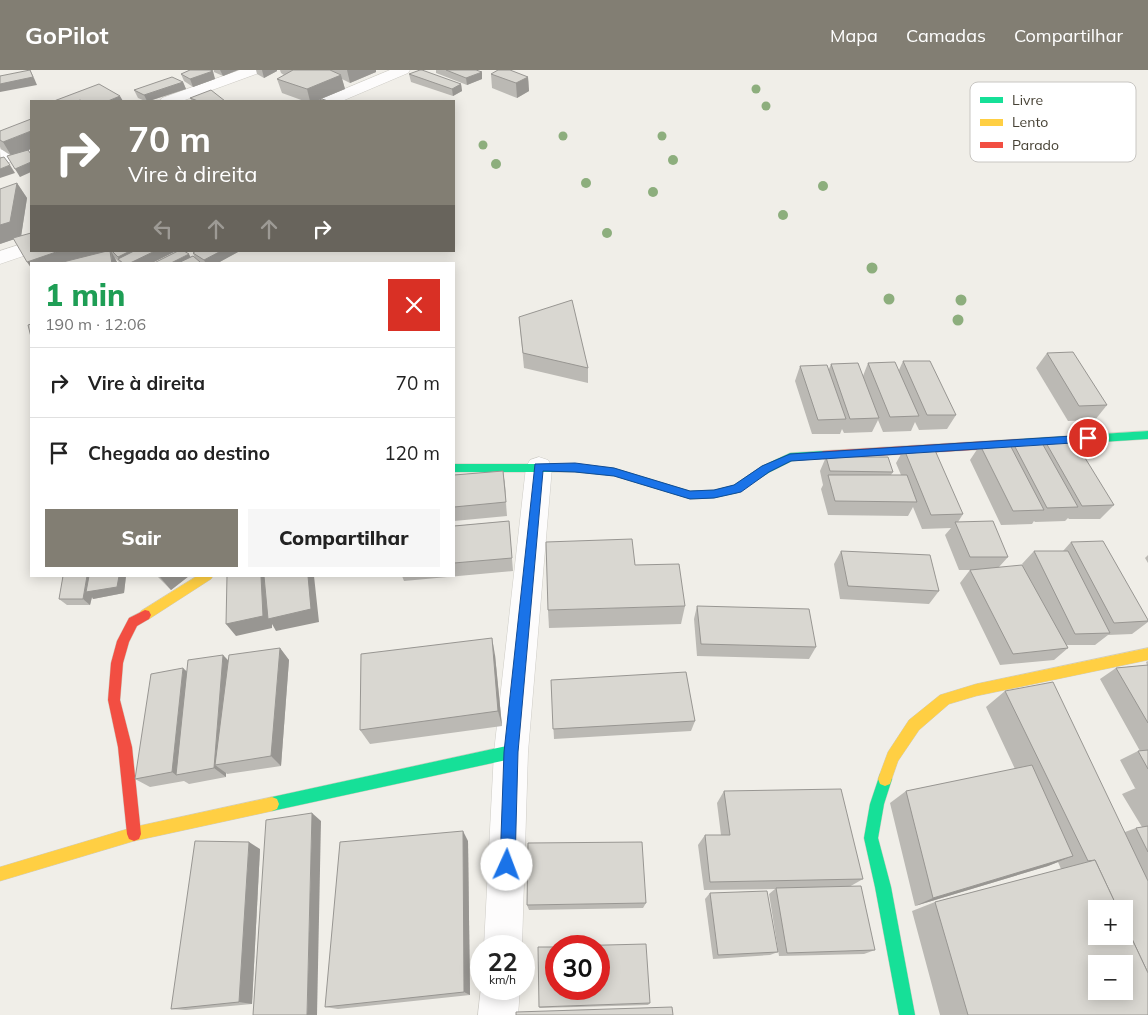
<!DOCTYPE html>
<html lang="pt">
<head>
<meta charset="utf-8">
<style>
  body { margin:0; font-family:Mulish,sans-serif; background:#f6f6f6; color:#222; height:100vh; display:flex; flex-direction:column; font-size:19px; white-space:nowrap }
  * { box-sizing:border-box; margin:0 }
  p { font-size:16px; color:#767676 }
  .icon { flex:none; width:28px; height:28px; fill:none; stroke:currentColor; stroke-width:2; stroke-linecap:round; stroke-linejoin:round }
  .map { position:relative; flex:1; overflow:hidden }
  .details { position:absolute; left:30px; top:192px; width:425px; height:315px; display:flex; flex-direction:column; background:#fff; border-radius:0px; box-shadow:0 2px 12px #0003 }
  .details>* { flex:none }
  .guide { position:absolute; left:30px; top:30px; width:425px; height:152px; border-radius:0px; box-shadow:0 2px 12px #0003; background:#827e73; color:#fff; overflow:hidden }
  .fabs { position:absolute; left:1088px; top:830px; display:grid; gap:10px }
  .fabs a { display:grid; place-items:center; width:45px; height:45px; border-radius:0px; background:#fff; box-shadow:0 2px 12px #0003; font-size:25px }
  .speed { position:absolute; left:470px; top:865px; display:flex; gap:10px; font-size:25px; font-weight:700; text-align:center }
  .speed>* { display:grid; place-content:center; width:65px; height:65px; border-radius:50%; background:#fff; box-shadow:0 2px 12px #0003; line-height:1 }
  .speed small { font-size:12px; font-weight:400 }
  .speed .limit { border:8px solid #d22; background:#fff; color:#111 }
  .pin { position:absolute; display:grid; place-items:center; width:42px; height:42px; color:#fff; margin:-21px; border:2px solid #fff; border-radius:50%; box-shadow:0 1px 5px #0007 }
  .me { position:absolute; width:55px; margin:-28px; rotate:2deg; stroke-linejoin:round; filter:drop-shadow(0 0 4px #0008) }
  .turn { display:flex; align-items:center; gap:18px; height:105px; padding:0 15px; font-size:22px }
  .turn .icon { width:65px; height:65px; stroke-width:2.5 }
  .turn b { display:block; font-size:35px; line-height:42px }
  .lanes { display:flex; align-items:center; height:48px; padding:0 15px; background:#0003; justify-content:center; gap:25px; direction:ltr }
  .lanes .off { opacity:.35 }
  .round { display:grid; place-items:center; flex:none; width:52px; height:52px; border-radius:0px; background:#f6f6f6 }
  .head { display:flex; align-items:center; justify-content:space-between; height:85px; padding:0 15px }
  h1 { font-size:30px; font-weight:800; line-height:38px; color:#1e9e55 }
  .cta { display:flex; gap:10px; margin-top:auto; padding:10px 15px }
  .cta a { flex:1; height:58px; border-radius:0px; background:#827e73; color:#fff; font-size:20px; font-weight:800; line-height:58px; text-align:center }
  .cta a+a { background:#f6f6f6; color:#222 }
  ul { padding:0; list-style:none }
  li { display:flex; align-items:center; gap:15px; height:70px; padding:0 15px; border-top:1px solid #e0e0e0 }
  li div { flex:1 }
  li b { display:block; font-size:19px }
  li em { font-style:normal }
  header { display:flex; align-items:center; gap:30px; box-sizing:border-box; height:70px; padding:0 25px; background:#827e73; color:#fff }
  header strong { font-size:24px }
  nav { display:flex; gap:28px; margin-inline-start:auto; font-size:18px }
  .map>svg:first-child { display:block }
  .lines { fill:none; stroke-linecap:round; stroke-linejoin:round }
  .street-casing { stroke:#ceccc6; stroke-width:1 }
  .fast-casing { stroke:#cfccbf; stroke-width:1 }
  .slow-casing { stroke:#cfccbf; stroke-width:1 }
  .jam-casing { stroke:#cfccbf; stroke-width:1 }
  .street { fill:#fdfcfc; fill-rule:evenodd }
  .fast { fill:#16e098; fill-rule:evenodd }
  .slow { fill:#ffcf43; fill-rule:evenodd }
  .jam { fill:#f24e42; fill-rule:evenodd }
  .tree { fill:#8dae7d }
  .wall { fill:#bbb9b4 }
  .shaded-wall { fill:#989692 }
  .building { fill:#d9d7d1; stroke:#989692; fill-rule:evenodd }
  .route { fill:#1a73e8; stroke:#114b97 }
  .key { fill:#fff; stroke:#c8c6c2; stroke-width:1 }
  .key-label { font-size:14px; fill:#464134 }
</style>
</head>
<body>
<header>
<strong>GoPilot</strong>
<nav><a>Mapa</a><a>Camadas</a><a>Compartilhar</a></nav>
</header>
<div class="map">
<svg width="1148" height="945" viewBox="0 0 1148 945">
  <rect width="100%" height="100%" fill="#f0eee8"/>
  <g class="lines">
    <defs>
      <g id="street">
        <polygon points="240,0 261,0 259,3 182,31 160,31 162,28"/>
        <polygon points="390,0 410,0 408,3 342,31 321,31 323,28"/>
        <polygon points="0,79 11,83 31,79 31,89 15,93 1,91"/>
        <polygon points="31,171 31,181 38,181 0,194 0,181"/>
        <polygon points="539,387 548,390 552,397 528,682 522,876 484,876 494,682 526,397 530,390"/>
        <polygon points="481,917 481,919 520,919 518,945 478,945"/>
      </g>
      <g id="fast">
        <polygon points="1148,361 1148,369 1023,377 1018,373 1023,369"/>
        <polygon points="823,381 827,382 828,385 827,388 792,391 770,402 737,423 714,428 690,429 614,406 575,402 454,402 454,394 575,394 614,398 690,421 714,420 734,415 762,396 790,383"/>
        <polygon points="511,675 516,677 518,682 516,687 511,689 272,741 267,739 265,734 267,729 272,727"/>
        <polygon points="885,702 890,704 892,709 884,734 878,768 891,817 915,945 899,945 875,817 864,768 870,734 880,704"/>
      </g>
      <g id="slow">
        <polygon points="197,506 213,506 211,509 149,549 145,550 141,549 139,545 141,541"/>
        <polygon points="1148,578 1148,590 976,626 949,634 919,660 898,691 890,714 885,716 880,714 878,709 888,682 909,650 940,625 976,614"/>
        <polygon points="272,727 277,729 279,734 277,739 272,741 134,771 0,811 0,797 134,757"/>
      </g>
      <g id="jam">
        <polygon points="1023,369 1028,373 1023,377 823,389 818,385 823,381"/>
        <polygon points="145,540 149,541 151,545 149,549 137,556 129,572 123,593 120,630 132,677 141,764 139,769 134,771 129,769 127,764 118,677 108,630 111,593 117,571 129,548"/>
      </g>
    </defs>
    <use href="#street" class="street-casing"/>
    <use href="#fast" class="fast-casing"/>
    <use href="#slow" class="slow-casing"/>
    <use href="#jam" class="jam-casing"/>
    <use href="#street" class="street"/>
    <use href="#fast" class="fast"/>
    <use href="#slow" class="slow"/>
    <use href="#jam" class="jam"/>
  </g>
  <g class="tree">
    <circle cx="756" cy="19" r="4.5"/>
    <circle cx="766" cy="36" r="4.5"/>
    <circle cx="563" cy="66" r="4.5"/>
    <circle cx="662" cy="66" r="4.5"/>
    <circle cx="483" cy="75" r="4.5"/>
    <circle cx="673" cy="90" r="5"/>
    <circle cx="496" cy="94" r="5"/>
    <circle cx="586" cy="113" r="5"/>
    <circle cx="823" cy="116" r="5"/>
    <circle cx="653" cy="122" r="5"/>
    <circle cx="783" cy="145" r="5"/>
    <circle cx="607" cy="163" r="5"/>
    <circle cx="872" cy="198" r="5.5"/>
    <circle cx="889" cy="229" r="5.5"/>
    <circle cx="961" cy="230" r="5.5"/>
    <circle cx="958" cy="250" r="5.5"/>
  </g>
  <g class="wall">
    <polygon points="190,0 238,0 223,6 214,2 214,0 212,1 215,9 193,17 184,11 181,4"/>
    <polygon points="256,0 277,0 277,1 264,8 257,4"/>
    <polygon points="280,0 376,0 376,2 350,13 342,9 345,19 316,31 304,31 282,23 277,9 284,5 281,3"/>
    <polygon points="436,0 476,0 482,9 467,15 436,3"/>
    <polygon points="409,4 461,14 462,21 453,26 411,12"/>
    <polygon points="491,4 528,7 529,21 517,28 492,18"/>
    <polygon points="183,12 186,19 149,31 145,31 138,28 134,20"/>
    <polygon points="190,28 225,31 192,31"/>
    <polygon points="0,61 29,80 20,107 10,85 1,79 0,77"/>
    <polygon points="17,113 27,128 21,166 31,181 176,181 150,194 121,194 115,188 118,194 31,194 14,169 0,174"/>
    <polygon points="238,182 216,194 152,194 190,187 195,188 193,183"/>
    <polygon points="519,247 588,298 588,313 524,298"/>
    <polygon points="1047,283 1107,335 1095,350 1068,351 1036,298"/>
    <polygon points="903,291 956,345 947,359 919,360 915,352 911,361 883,362 878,350 872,362 844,363 842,359 840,364 812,364 795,311 800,296 829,299 831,294 863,306 868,293 899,300"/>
    <polygon points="1045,371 1114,435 1100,449 1069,449 1068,448 1065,451 1035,452 1034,451 1032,454 1001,455 970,390 980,375 1011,376 1013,373 1043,374"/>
    <polygon points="904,379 963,444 958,452 1008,487 999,497 1026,503 1022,494 1034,481 1063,481 1071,472 1148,550 1148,552 1132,564 1108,565 1095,575 1067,575 1068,578 1054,590 1000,595 960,513 970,500 959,500 945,465 951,458 922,459 913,437 908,446 828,445 821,419 823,415 820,401 826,387 893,402 891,405 901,405 896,393"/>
    <polygon points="503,401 507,446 454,451 454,405"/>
    <polygon points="509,451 513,501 404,511 402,506 454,506 454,456"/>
    <polygon points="841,481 939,521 929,534 840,529 834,494"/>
    <polygon points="1148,485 1148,493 1145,488"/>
    <polygon points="63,506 126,506 124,523 93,529 92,527 90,535 67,535 59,529"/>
    <polygon points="157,506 189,506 171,520"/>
    <polygon points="685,536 681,554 549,558 548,540"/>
    <polygon points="697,536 816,577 809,589 697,586 694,549"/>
    <polygon points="280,578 289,590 281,696 227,704 226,703 226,707 189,714 184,711 150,717 135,709 187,601 223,585 229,591"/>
    <polygon points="495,585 502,656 370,674 360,660"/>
    <polygon points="1148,591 1148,945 940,945 912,841 935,832 1061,799 1058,792 1048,796 915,836 890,733 906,721 1015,699 986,637 1005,621 1125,762 1136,758 1142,757 1122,724 1136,718 1135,718 1120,690 1138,681 1140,681 1100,609 1116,598 1147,595 1146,592"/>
    <polygon points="551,610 695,651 691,661 554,669"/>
    <polygon points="724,721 863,809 849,817 875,880 864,884 779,886 769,824 775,819 704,820 698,775 705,765 721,765 717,733"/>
    <polygon points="468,771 470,925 338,939 325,937"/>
    <polygon points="260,779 252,934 186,940 171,939"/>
    <polygon points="710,823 778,882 770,885 713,889 705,829"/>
    <polygon points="646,833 643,838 529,840 527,835"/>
    <polygon points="650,933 648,935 540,938 539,937"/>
  </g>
  <g class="shaded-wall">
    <polygon points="30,0 34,8 37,15 0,22 0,14"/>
    <polygon points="220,0 238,0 223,6"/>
    <polygon points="262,0 277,0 277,1 264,8"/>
    <polygon points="347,0 376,0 376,2 350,13"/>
    <polygon points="213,1 215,9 193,17 190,9"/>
    <polygon points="482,2 482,9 467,15 466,8"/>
    <polygon points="341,5 345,19 316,31 310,31 307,19"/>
    <polygon points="528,7 529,21 517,28 516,13"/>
    <polygon points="183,12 186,19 149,31 147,31 144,25"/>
    <polygon points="461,14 462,21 453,26 452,19"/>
    <polygon points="120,26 123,31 108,31"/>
    <polygon points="31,61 31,79 12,87 3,72"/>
    <polygon points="31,92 31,102 20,107 15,99"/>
    <polygon points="10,95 15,103 0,108 0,99"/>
    <polygon points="17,113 27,128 21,167 0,174 0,155"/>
    <polygon points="59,181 110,181 77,194 31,194 31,198 27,192"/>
    <polygon points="111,181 118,194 112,194"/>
    <polygon points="130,181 151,181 121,192 118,187"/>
    <polygon points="155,181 176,181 150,194 128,194"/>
    <polygon points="221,181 237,181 238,182 216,194 206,194 204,190"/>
    <polygon points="189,184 193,192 190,194 169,194"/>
    <polygon points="503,401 505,415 507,446 506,432"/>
    <polygon points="87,506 126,506 124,523 93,529 92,527 90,535 83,529"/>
    <polygon points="161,506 189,506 171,520 160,507"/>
    <polygon points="261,506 314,506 319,552 276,561 272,554 272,558 236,566 226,554"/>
    <polygon points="492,568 495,585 502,656 498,641"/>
    <polygon points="280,578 289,590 281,696 271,686"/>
    <polygon points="223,585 233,596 215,695 226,703 226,707 214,698"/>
    <polygon points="183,598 195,609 176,705 172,702"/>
    <polygon points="312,743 321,751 317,945 307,945"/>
    <polygon points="463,761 468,771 470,925 464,922"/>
    <polygon points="249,772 260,779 252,934 239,932"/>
    <polygon points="1073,786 1048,796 915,836 933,828"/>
  </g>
  <g class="building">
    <polygon points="30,0 33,7 0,14 0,6"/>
    <polygon points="190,0 210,0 213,1 190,9 181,4"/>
    <polygon points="293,0 330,0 341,5 307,19 277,9"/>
    <polygon points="420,0 422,0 461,14 452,19 409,4"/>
    <polygon points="446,0 476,0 482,2 466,8"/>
    <polygon points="498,0 510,0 528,7 516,13 491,4"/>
    <polygon points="172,7 183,12 144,25 134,20"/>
    <polygon points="99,14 120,26 108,31 82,31 80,30 78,31 54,31"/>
    <polygon points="211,20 225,31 198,31 190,28"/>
    <polygon points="322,29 328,31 316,31"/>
    <polygon points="31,49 31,61 3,72 0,70 0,61"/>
    <polygon points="28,80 31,84 31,92 15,99 7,86"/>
    <polygon points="4,87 10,95 0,99 0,88"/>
    <polygon points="17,113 10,152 0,155 0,119"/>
    <polygon points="31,163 31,181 59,181 27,192 13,168"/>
    <polygon points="107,181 110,181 112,194 55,194"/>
    <polygon points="112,181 130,181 118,187"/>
    <polygon points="134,181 155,181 128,194 124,194 118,189"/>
    <polygon points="178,181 184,181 189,184 169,194 152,194"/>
    <polygon points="196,181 221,181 204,190 193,183"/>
    <polygon points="193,186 200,192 196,194 176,194"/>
    <polygon points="572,230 588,298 523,283 519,247"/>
    <polygon points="31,254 31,267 28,255"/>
    <polygon points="1073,282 1107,335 1079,336 1047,283"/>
    <polygon points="903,291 930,291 956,345 927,345"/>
    <polygon points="895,292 919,346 890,347 868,293"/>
    <polygon points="858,293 879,348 850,349 831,294"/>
    <polygon points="827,295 846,349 818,350 800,296"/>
    <polygon points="1074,370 1114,435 1082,436 1045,371"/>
    <polygon points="1013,373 1042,373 1078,437 1047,438"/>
    <polygon points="980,375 1010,375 1044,440 1013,441"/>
    <polygon points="934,378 963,444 931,445 904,379"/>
    <polygon points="826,387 888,387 893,402 830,401"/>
    <polygon points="503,401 506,432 454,437 454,405"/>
    <polygon points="828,405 907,405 917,432 835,431"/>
    <polygon points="509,451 512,488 454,493 454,456"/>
    <polygon points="993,451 1008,487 970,487 955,452"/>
    <polygon points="632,469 635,495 679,494 685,536 548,540 546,472"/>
    <polygon points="1103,471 1148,550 1148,551 1114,553 1071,472"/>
    <polygon points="841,481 930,485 939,521 848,516"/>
    <polygon points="1034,481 1068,481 1110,563 1075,564"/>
    <polygon points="1022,495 1068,578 1013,584 970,500"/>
    <polygon points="63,506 87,506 83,529 59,529"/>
    <polygon points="89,506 119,506 117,517 86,522"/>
    <polygon points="227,506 261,506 263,546 226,554"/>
    <polygon points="264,506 308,506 311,539 268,549"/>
    <polygon points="697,536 809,539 816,577 701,574"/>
    <polygon points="492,568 498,641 360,660 361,584"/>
    <polygon points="280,578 271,686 215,695 229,585"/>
    <polygon points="223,585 214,698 176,705 188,590"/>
    <polygon points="1148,595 1148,653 1116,598"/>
    <polygon points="183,598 172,702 135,709 151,604"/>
    <polygon points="686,602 695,651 553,659 551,610"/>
    <polygon points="1053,612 1148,811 1148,903 1124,852 1124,839 1118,839 1095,790 1088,791 1005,621"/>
    <polygon points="1148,680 1148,699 1138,681"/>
    <polygon points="1032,695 1073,786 933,828 906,721"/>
    <polygon points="841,719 863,809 710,812 705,765 730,765 724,721"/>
    <polygon points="312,743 307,945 253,945 266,750"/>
    <polygon points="1148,756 1148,782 1136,758"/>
    <polygon points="463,761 464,922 325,937 340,772"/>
    <polygon points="195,771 249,772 239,932 171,939"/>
    <polygon points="642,772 646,833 527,835 528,773"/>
    <path d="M1095 790 1118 839H1096V866H1124V852L1148 903V945H968L935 832ZM1096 894H1124V921H1096Z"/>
    <polygon points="861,816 875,880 787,883 776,818"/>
    <polygon points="767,821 778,882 718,885 710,823"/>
    <polygon points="646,874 650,933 539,937 538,877 556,877 556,919 599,919 599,876 567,876"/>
    <polygon points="672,937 673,945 516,945 516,942"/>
  </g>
  <polygon class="route" points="1088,365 1093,368 1088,372 791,391 769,402 741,422 714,428 690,429 614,406 575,402 543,401 518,682 515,795 513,800 507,802 502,800 500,795 504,682 535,394 575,393 614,398 690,421 714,420 734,415 762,396 790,384"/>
  <rect x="970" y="12" width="166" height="80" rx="8" class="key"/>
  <rect x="980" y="27" width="23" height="6" fill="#16e098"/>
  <rect x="980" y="49" width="23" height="7" fill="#ffcf43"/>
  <rect x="980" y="72" width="23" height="6" fill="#f24e42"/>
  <g class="key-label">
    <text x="1012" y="35">Livre</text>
    <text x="1012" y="57">Lento</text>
    <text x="1012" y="80">Parado</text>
  </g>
</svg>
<div class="fabs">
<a>+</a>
<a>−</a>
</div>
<div class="speed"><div>22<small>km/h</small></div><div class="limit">30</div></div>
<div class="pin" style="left:1088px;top:368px;background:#d93025"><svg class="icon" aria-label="arrive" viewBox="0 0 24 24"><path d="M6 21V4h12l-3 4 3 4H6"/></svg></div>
<svg class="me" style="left:507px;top:795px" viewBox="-20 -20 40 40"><circle r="19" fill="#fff"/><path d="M0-13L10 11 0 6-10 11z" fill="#1a73e8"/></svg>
<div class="guide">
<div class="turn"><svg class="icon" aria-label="right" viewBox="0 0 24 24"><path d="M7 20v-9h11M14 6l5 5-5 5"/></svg><div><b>70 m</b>Vire à direita</div></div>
<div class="lanes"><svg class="icon off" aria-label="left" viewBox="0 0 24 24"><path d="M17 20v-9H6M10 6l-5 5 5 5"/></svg><svg class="icon off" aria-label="ahead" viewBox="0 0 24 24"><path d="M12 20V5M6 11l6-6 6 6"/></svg><svg class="icon off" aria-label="ahead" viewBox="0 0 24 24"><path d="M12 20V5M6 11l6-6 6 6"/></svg><svg class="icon" aria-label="right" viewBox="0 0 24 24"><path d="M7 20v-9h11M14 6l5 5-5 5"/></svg></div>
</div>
<section class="details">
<div class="head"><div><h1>1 min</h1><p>190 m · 12:06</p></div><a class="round" style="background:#d93025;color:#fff"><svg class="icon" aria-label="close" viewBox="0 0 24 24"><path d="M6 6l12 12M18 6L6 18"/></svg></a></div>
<ul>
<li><svg class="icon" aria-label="right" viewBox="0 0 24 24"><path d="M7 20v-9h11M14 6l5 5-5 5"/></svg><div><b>Vire à direita</b></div><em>70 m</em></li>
<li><svg class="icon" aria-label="arrive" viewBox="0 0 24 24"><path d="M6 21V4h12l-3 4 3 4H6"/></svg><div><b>Chegada ao destino</b></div><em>120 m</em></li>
</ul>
<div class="cta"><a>Sair</a><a>Compartilhar</a></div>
</section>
</div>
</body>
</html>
